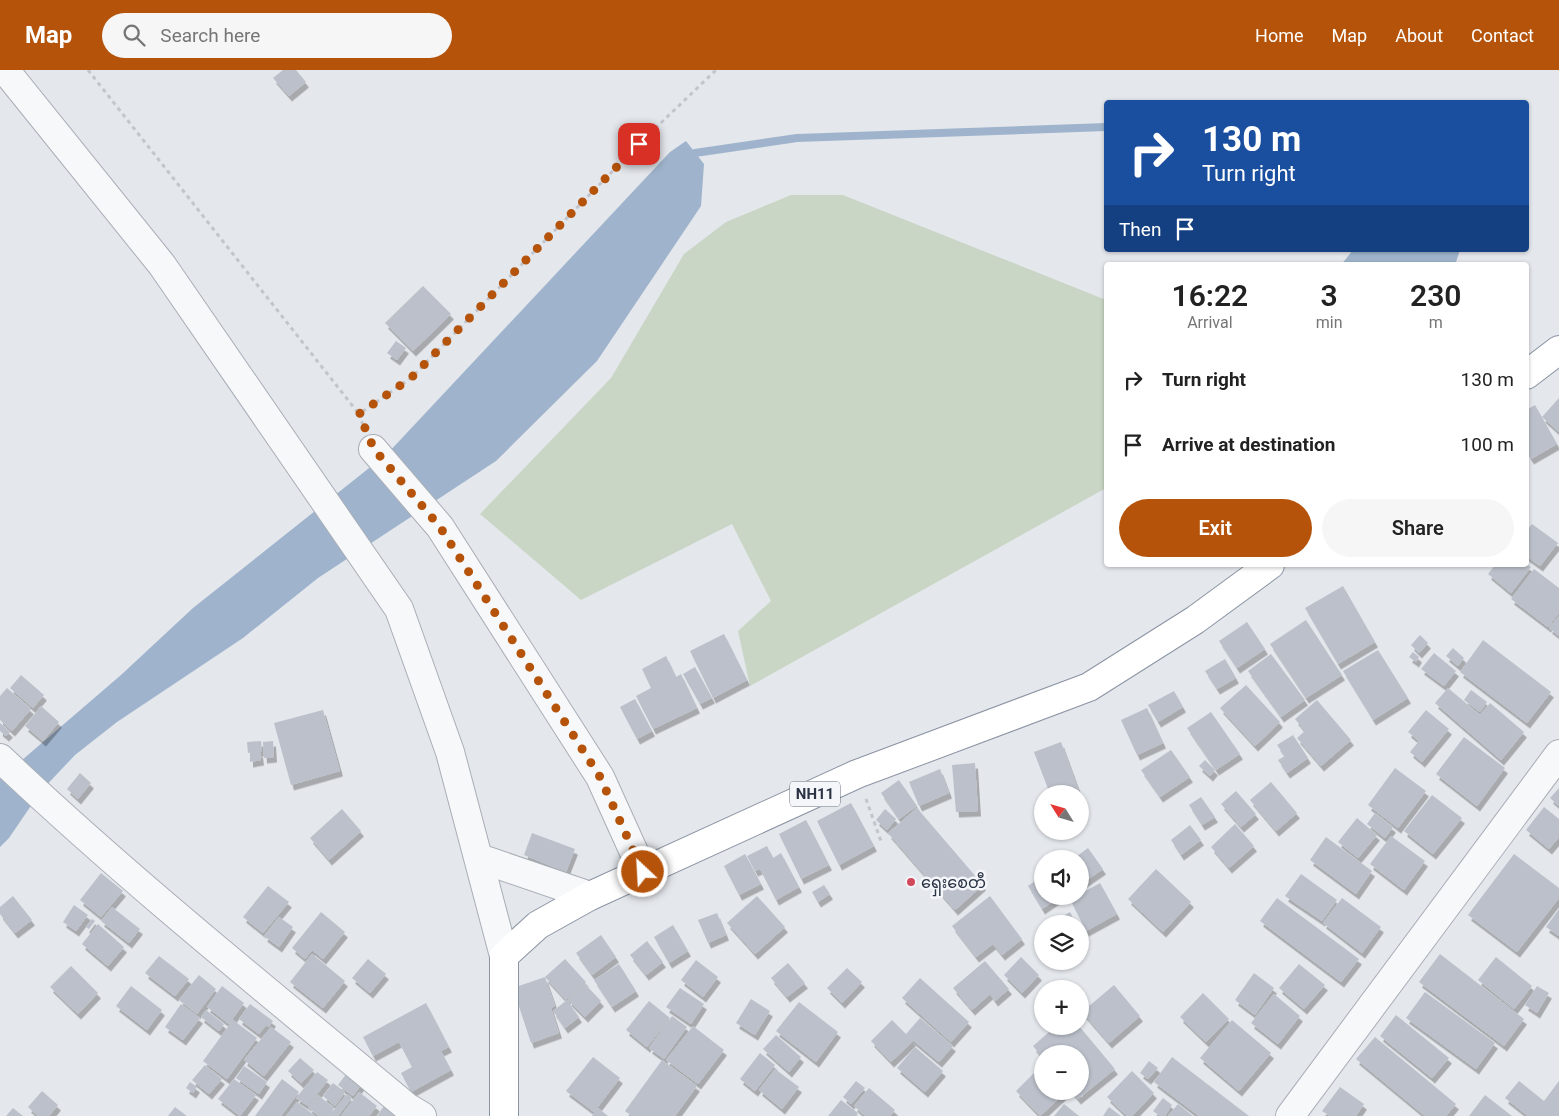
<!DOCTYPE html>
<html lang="en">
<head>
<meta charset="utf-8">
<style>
  body { margin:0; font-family:Roboto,"Noto Sans Myanmar",sans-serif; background:#f6f6f6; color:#222; height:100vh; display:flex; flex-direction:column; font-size:19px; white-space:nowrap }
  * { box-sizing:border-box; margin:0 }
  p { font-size:16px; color:#767676 }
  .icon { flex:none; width:28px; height:28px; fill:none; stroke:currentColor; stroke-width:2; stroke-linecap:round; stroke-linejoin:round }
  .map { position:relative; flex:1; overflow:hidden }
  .side { position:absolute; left:1104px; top:192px; width:425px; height:305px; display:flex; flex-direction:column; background:#fff; border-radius:5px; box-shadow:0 1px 4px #0004 }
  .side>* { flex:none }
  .guide { position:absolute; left:1104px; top:30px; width:425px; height:152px; border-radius:5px; box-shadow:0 1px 4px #0004; background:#1a4fa0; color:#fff; overflow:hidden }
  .needle { width:32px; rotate:307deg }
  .tools { position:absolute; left:1034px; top:715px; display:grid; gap:10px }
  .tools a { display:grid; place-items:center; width:55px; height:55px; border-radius:50%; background:#fff; box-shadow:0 1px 4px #0004; font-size:25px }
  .pin { position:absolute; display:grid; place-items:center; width:42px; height:42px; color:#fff; margin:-21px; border-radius:10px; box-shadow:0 2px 8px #0006 }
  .me { position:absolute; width:55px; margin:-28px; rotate:335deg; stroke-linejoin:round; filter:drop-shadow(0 0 4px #0008) }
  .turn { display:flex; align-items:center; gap:18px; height:105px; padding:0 15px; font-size:22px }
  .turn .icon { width:65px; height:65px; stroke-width:2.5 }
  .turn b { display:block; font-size:35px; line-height:42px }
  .then { display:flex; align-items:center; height:48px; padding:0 15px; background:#0003; gap:10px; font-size:19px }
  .eta { display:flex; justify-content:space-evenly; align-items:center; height:85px; text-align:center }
  .eta b { font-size:30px; font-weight:600; line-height:35px }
  .cta { display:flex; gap:10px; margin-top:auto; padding:10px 15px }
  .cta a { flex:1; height:58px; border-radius:30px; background:#b45309; color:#fff; font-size:20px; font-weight:600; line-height:58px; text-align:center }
  .cta a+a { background:#f6f6f6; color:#222 }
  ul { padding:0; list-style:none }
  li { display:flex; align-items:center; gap:15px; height:65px; padding:0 15px }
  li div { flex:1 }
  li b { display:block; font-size:19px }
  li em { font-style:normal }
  header { display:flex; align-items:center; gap:30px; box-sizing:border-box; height:70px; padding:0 25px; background:#b45309; color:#fff }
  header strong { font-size:24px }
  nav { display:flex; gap:28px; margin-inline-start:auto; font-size:18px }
  .search { width:350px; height:45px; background:#f6f6f6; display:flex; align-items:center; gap:12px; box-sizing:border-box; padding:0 18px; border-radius:28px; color:#767676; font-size:19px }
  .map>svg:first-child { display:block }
  .green { fill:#c9d6c5 }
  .water { fill:#9fb4cc }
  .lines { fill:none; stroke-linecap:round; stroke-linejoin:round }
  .stream { stroke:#9fb4cc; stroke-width:8 }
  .building { fill:#bbc0ca; filter:url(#shadow) }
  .minor-casing { stroke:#a9aeb7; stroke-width:30 }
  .highway-casing { stroke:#8b94a3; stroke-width:30 }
  .path { stroke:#c2c5cb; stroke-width:3; stroke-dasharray:4 4; stroke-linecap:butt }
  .minor { stroke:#f7f8fa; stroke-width:28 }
  .highway { stroke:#fff; stroke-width:28 }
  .route { stroke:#b45309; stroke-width:9; stroke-dasharray:0 16.2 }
  .poi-dot { fill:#d1495b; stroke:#f4f6f9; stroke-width:2 }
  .labels { text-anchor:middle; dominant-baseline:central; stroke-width:5; stroke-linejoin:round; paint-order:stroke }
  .shield { fill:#f4f6f9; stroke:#676e7b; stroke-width:1 }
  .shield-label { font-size:15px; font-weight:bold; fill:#2b3445 }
  .poi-label { font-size:16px; fill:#2b3445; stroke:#f4f6f9; text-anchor:start }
</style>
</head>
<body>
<header>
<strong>Map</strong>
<div class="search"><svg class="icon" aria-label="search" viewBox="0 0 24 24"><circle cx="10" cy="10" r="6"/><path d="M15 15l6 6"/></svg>Search here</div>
<nav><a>Home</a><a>Map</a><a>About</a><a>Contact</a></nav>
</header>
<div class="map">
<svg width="1559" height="1046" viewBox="0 0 1559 1046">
  <defs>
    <filter id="shadow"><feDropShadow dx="3" dy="5.5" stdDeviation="0" flood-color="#0004"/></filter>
  </defs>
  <rect width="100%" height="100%" fill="#e4e7ec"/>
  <polygon class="green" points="791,125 843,125 1106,230 1106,418 750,616 738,561 771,531 732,454 581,530 480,444 611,308 684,184 726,152"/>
  <g class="water">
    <polygon points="686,71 704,94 701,136 597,291 496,391 318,508 243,568 117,652 75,685 41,721 9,768 0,777 0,709 121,605 193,538 388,383 670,82"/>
    <polygon points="1353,180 1460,180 1455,195 1341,195"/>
  </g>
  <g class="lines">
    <polyline class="stream" points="695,83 797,68 1106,57"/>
  </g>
  <g class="building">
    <polygon points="283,0 296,0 306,12 289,26 273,8"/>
    <polygon points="423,216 451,244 413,281 385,253"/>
    <polygon points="396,271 406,278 397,290 387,283"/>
    <polygon points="1559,328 1559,362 1542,347"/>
    <polygon points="1535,335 1557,374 1531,389 1526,381 1526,340"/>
    <polygon points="1532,454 1558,473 1540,496 1526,486 1526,461"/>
    <polygon points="1526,494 1531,497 1511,523 1488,504 1495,495"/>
    <polygon points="1534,499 1559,518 1559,543 1548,557 1511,529"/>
    <polygon points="1343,516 1375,572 1338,594 1305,538"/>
    <polygon points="1559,546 1559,566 1549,558"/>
    <polygon points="1306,550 1342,605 1306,628 1270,574"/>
    <polygon points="1247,552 1265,579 1237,598 1219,571"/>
    <polygon points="724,564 747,610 713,628 690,581"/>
    <polygon points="1420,565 1428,573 1419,583 1411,575"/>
    <polygon points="1483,570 1551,622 1527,653 1460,602"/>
    <polygon points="1453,578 1464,588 1458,596 1446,586"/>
    <polygon points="1378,580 1408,628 1373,650 1343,601"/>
    <polygon points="1413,582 1419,587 1416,592 1409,587"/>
    <polygon points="1434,583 1456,601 1444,616 1421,599"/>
    <polygon points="1271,584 1305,630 1281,647 1248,601"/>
    <polygon points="666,586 676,607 681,604 697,638 653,659 636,626 651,618 642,599"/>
    <polygon points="1225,589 1236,608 1217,619 1205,601"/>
    <polygon points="695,597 712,628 700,634 683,604"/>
    <polygon points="21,605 44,625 33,638 10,618"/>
    <polygon points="1246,615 1280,652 1255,676 1220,638"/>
    <polygon points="7,618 31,639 12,661 0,650 0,626"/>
    <polygon points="1448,618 1480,645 1490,633 1524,662 1501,690 1435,633"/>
    <polygon points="1471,620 1487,632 1480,642 1464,630"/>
    <polygon points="1174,621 1183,637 1158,652 1148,635"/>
    <polygon points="635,629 652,661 637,669 620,637"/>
    <polygon points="1317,630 1351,670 1321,696 1297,668 1305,661 1295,649"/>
    <polygon points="41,636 59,652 43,671 25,656"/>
    <polygon points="1147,638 1163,673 1137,685 1121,650"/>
    <polygon points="323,640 340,701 291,715 274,653"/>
    <polygon points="1426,640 1449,659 1422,692 1410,682 1419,671 1408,662"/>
    <polygon points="1211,642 1240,684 1216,700 1187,658"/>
    <polygon points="0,653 10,662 6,666 0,661"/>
    <polygon points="1293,665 1308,688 1287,703 1278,690 1285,686 1277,675"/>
    <polygon points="1464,667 1505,698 1477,736 1436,704"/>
    <polygon points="261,671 262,681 248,683 247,672"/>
    <polygon points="273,671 274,687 264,688 263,672"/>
    <polygon points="1061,672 1080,724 1050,724 1034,682"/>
    <polygon points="1171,680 1190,707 1160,727 1141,700"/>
    <polygon points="260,682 261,690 250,692 250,683"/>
    <polygon points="1205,690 1215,700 1210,706 1199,696"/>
    <polygon points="975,693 978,741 956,742 952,695"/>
    <polygon points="1395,698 1426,721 1398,758 1368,735"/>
    <polygon points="940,699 949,723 919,736 909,712"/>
    <polygon points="80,703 91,713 78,729 67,719"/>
    <polygon points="899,710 917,736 899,749 881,723"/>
    <polygon points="1271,712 1297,743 1276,761 1250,730"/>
    <polygon points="1559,718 1559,736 1550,728"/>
    <polygon points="1236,721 1256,744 1241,757 1221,734"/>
    <polygon points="1432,725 1462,748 1433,784 1404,761"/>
    <polygon points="1201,727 1215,747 1202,755 1189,735"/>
    <polygon points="851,733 874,776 839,795 817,751"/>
    <polygon points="1544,737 1559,749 1559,767 1549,779 1526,760"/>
    <polygon points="917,738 983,815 955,840 888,763"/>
    <polygon points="342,739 361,761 329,790 310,768"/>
    <polygon points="885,739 896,749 887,760 876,750"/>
    <polygon points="1375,743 1393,757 1385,768 1367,754"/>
    <polygon points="1357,748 1377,765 1358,788 1338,772"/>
    <polygon points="806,750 829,795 801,809 779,764"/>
    <polygon points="1235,754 1254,776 1229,798 1211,777"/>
    <polygon points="1190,755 1201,770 1181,785 1171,770"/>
    <polygon points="532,763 575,779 566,802 524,785"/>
    <polygon points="1391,766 1425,791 1404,820 1370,794"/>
    <polygon points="1326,767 1372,801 1356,824 1310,790"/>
    <polygon points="767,776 773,788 781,783 799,817 776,830 760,799 755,801 747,786"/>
    <polygon points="1088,778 1103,799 1080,815 1080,789 1073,789"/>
    <polygon points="745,784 761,814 739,825 724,796"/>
    <polygon points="1514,784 1559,818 1559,828 1517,882 1468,845"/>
    <polygon points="1156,799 1191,832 1163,862 1128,829"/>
    <polygon points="101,803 123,821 101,847 80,830"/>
    <polygon points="1301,804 1337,830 1322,851 1285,826"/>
    <polygon points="1042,806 1042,826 1061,826 1042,839 1028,816"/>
    <polygon points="1100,813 1117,844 1086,861 1070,829 1080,826 1080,824"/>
    <polygon points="824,815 830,824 818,832 812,822"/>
    <polygon points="268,816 289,832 263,863 243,847"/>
    <polygon points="13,826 32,850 15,863 0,844 0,837"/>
    <polygon points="757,826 785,857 755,884 727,853"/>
    <polygon points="990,826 1022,869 1002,885 993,874 976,887 952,856"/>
    <polygon points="1277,828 1359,889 1341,912 1260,851"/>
    <polygon points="1342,828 1381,857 1362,883 1323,853"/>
    <polygon points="74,835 88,845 76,861 63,852"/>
    <polygon points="112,837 140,859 129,873 101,851"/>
    <polygon points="1559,839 1559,866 1546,857"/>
    <polygon points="321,842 345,862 323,889 312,880 305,889 292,878"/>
    <polygon points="1070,842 1076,854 1049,854"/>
    <polygon points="717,843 726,865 708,873 698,850"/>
    <polygon points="279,847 293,857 279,877 264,866"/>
    <polygon points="92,849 95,851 89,859 86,857"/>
    <polygon points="98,854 124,877 108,896 82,874"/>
    <polygon points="673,855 688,881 669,893 654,867"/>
    <polygon points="1042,858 1042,873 1036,861"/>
    <polygon points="601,865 616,887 592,905 576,883"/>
    <polygon points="647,871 663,892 646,905 630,885"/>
    <polygon points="312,884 345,911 323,938 290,912"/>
    <polygon points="1440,884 1524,949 1504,976 1419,912"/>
    <polygon points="159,886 189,909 175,926 145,903"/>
    <polygon points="1021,887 1039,905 1022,923 1004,905"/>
    <polygon points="1496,887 1532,916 1514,939 1478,910"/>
    <polygon points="368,889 386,904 370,923 352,908"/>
    <polygon points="565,889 586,912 566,930 545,907"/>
    <polygon points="696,890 718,907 703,927 681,910"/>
    <polygon points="985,891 1009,919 995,931 990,924 972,940 953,918"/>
    <polygon points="788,893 805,913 787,927 771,908"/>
    <polygon points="619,894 636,921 612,937 594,910"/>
    <polygon points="1299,894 1325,915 1304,939 1279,918"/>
    <polygon points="71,896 98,923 78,944 50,917"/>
    <polygon points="847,898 862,912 842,933 827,918"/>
    <polygon points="1254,903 1274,918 1255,945 1235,930"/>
    <polygon points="199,905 216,919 197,944 179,930"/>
    <polygon points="545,907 555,936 551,938 559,963 531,973 513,918"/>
    <polygon points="920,908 969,952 951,972 902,928"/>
    <polygon points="585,914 601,931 585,947 568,930"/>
    <polygon points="1114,915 1140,946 1109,973 1082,942"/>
    <polygon points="131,916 162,940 147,960 116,936"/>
    <polygon points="222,916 244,933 229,954 207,937"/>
    <polygon points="1537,916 1549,923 1537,943 1525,935"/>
    <polygon points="680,918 704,934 691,954 666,937"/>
    <polygon points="1425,922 1495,973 1476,999 1406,948"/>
    <polygon points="1203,923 1229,949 1206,972 1180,947"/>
    <polygon points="1274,924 1300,946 1278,974 1251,953"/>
    <polygon points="751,929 770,941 755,965 736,953"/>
    <polygon points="567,930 579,947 565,958 553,941"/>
    <polygon points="649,931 670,948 647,977 626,960"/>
    <polygon points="799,932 838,962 816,992 776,961"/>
    <polygon points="426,933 449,977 441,981 451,1000 411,1022 401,1003 412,997 399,972 373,986 363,967"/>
    <polygon points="181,934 200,948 183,970 165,957"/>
    <polygon points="250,934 273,951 269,957 266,955 259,964 239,949"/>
    <polygon points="206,940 224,954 219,961 201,947"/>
    <polygon points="1396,945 1449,988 1432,1008 1380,966"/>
    <polygon points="672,946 687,957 664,989 649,978"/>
    <polygon points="920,948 953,976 939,992 909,967 913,971 891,992 871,971 892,950 906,964"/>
    <polygon points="233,950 257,968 227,1009 203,991"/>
    <polygon points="1232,950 1271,983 1239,1021 1200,988"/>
    <polygon points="693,956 724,980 698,1014 666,990"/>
    <polygon points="1056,956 1079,956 1115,999 1078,1029 1071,1021 1080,1021 1080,984 1042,984 1042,987 1033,976"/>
    <polygon points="271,957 291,972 264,1006 244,990"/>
    <polygon points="776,965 801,987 789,1002 763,979"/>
    <polygon points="1375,967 1456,1034 1446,1046 1425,1046 1356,989"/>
    <polygon points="915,977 943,1001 925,1022 897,998"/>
    <polygon points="760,983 775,995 755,1021 740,1009"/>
    <polygon points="593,987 620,1008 594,1042 566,1021"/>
    <polygon points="1172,987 1249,1046 1199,1046 1154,1012"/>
    <polygon points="300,988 314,1000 301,1013 288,1001"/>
    <polygon points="662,990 697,1016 675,1046 632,1046 625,1041"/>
    <polygon points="1149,991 1158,998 1148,1009 1140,1003"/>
    <polygon points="205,995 222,1009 209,1024 192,1010"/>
    <polygon points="1042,995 1042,1021 1067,1021 1040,1046 1016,1021"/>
    <polygon points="244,996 267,1012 259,1024 236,1008"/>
    <polygon points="775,999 799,1017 782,1039 759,1020"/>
    <polygon points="1132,1001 1154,1023 1132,1046 1127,1046 1107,1027"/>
    <polygon points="317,1002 328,1010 308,1036 296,1028"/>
    <polygon points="347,1003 362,1014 353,1026 338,1015"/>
    <polygon points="234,1009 256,1025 240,1046 218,1029"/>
    <polygon points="282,1009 299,1022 281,1046 255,1046"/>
    <polygon points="856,1011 865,1018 851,1034 843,1027"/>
    <polygon points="1519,1011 1544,1031 1559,1011 1559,1046 1528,1046 1505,1028"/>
    <polygon points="190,1012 197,1017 193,1023 186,1018"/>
    <polygon points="333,1013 345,1022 335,1036 323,1026"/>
    <polygon points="1340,1017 1364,1034 1356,1046 1330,1046 1322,1041"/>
    <polygon points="869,1018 895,1040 890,1046 865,1046 854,1036"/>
    <polygon points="42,1021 58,1035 49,1046 38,1046 28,1037"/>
    <polygon points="359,1022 377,1036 369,1046 341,1046"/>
    <polygon points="347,1024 352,1028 338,1046 329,1046"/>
    <polygon points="318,1025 334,1038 329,1046 319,1046 308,1038"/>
    <polygon points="1485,1025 1512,1046 1469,1046"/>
    <polygon points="1163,1028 1172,1035 1165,1046 1160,1046 1153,1041"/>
    <polygon points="841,1030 858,1043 856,1046 828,1046"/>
    <polygon points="297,1032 315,1046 286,1046"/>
    <polygon points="1064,1034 1079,1046 1054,1046"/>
    <polygon points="1178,1034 1193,1046 1168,1046"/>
    <polygon points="384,1036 397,1046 377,1046"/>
    <polygon points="175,1037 187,1046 168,1046"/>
    <polygon points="1109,1037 1121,1046 1103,1046"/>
    <polygon points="13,1038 23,1046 6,1046"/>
    <polygon points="598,1038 608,1046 592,1046"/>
  </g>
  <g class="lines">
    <defs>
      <g id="minor">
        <polyline points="5,0 162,195 399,539 450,682 504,886"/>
        <polyline points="373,379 440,457 600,707 643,802"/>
        <path d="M0 688C130 811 270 923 407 1037L422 1046"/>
        <polyline points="479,788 590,826"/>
        <polyline points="1290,1046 1559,684"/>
      </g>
      <g id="highway">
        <polyline points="1526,305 1559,280"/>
        <polyline points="504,1046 504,886 538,855 590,826 857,704 1089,617 1195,550 1270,495"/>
      </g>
    </defs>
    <use href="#minor" class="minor-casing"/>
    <use href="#highway" class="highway-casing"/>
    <g class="path">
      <polyline points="88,0 359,344"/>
      <polyline points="363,355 359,344 411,308 639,74 716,0"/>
      <polyline points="866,729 882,774"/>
    </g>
    <use href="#minor" class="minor"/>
    <use href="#highway" class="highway"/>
  </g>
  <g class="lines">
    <polyline class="route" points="639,74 411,308 359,344 374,379 440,457 600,707 643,802"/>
  </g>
  <circle class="poi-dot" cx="911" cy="812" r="5"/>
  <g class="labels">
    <rect class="shield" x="790" y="711.5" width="50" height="25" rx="4"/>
    <g class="shield-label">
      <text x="815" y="724">NH11</text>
    </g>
    <g class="poi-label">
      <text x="921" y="812">ရှေးစေတီ</text>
    </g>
  </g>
</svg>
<div class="tools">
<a><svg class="needle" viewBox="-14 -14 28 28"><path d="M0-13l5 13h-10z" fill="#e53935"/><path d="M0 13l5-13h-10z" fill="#767676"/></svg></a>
<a><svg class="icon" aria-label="sound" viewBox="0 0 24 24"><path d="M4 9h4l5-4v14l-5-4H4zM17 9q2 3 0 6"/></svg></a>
<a><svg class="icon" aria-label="layers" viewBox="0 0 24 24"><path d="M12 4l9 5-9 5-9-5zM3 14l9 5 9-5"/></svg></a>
<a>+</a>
<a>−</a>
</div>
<div class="pin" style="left:639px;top:74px;background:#d93025"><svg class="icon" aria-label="arrive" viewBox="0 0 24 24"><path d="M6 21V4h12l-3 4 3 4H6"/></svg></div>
<svg class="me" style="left:643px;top:802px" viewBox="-20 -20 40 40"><circle r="17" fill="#b45309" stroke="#fff" stroke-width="3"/><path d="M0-11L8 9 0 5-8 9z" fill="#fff"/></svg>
<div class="guide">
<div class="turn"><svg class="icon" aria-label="right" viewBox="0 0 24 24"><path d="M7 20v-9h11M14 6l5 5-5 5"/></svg><div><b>130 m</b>Turn right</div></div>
<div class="then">Then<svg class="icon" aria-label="arrive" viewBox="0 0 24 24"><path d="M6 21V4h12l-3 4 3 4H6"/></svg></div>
</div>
<section class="side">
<div class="eta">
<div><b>16:22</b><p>Arrival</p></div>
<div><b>3</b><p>min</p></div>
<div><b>230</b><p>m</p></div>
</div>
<ul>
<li><svg class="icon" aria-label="right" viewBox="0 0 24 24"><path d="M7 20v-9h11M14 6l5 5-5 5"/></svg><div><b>Turn right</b></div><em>130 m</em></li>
<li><svg class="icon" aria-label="arrive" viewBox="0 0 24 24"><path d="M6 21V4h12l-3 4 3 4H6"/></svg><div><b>Arrive at destination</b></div><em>100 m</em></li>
</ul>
<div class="cta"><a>Exit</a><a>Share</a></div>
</section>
</div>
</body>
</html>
